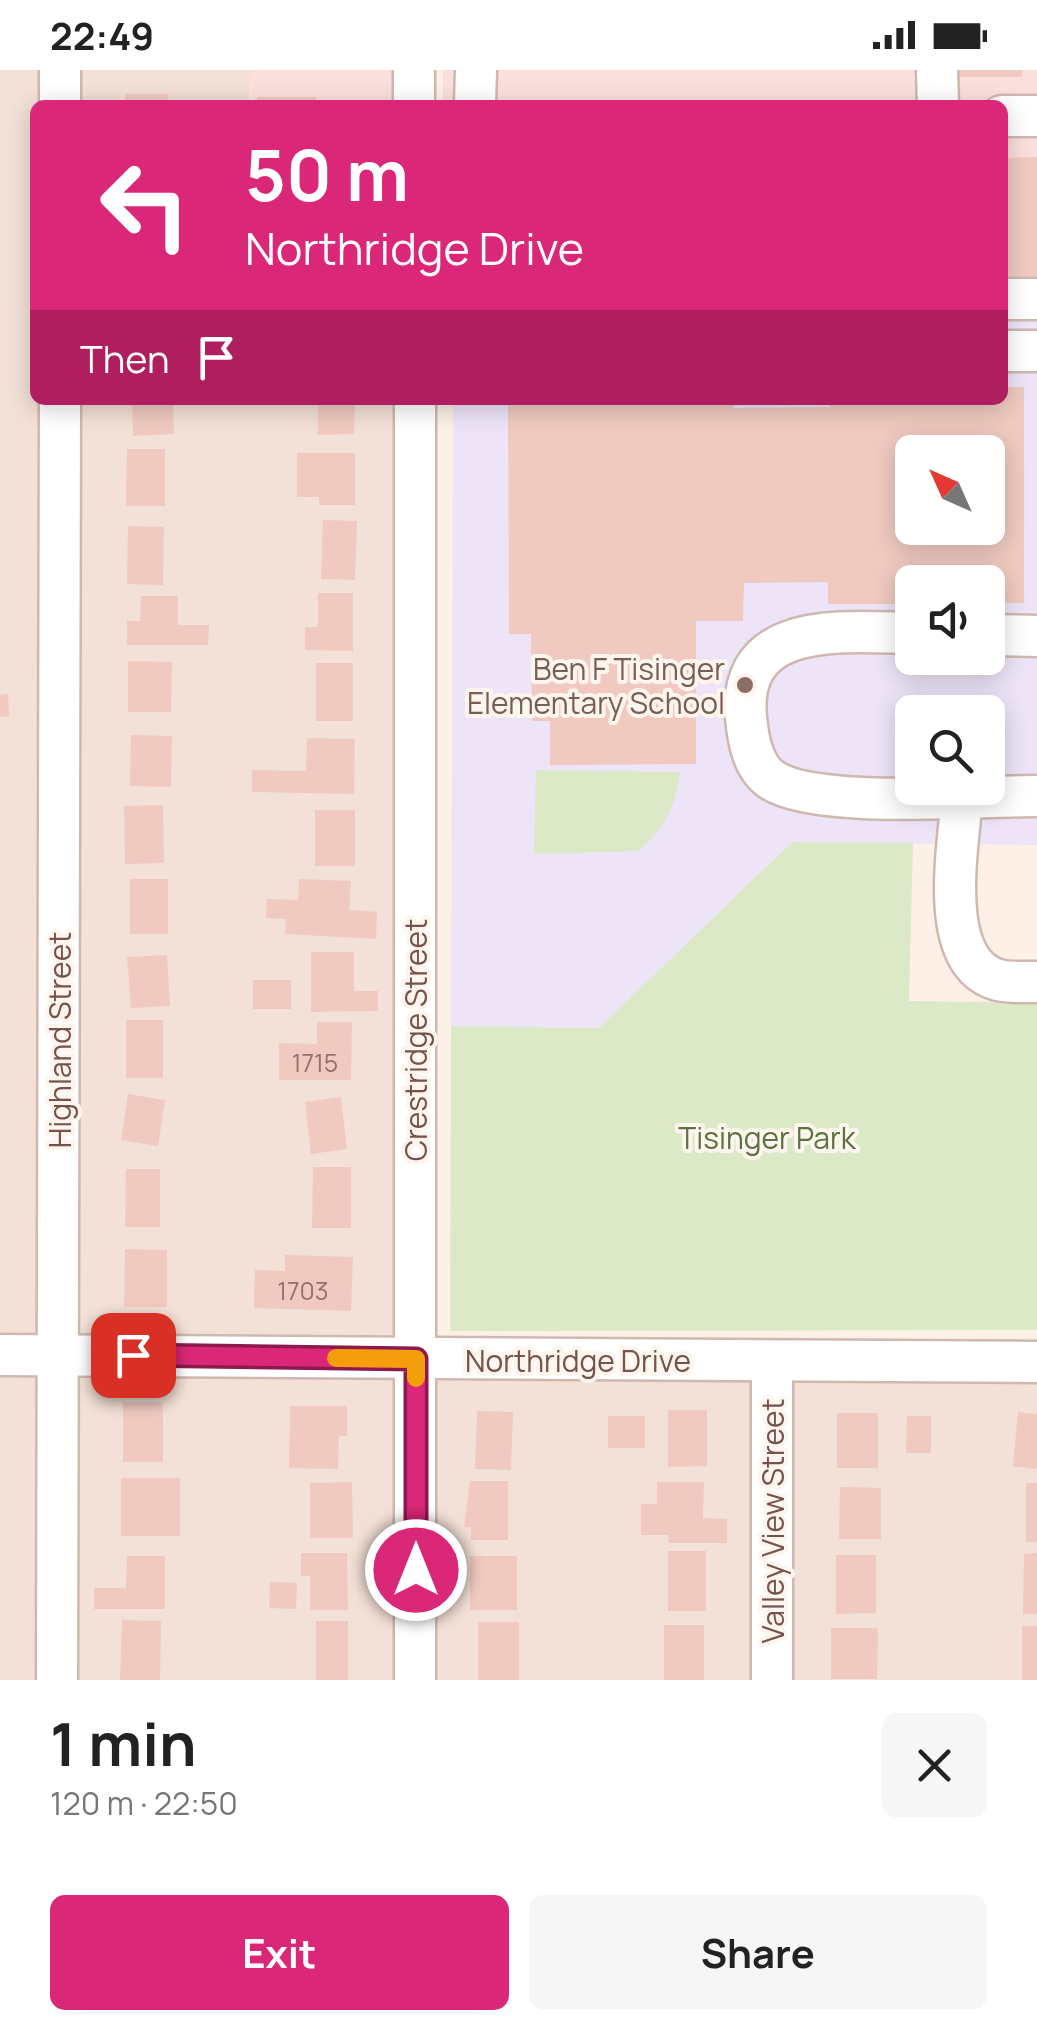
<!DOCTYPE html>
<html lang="en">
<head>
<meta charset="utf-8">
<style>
  body { margin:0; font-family:Manrope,sans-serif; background:#f6f6f6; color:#222; height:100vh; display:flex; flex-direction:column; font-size:38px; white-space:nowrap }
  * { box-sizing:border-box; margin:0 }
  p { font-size:32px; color:#767676 }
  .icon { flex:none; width:55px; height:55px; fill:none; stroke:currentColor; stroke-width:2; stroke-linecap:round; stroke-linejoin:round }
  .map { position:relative; height:1610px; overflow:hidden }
  .side { display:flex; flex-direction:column; background:#fff; flex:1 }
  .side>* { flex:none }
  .guide { position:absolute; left:30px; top:30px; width:978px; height:305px; border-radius:15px; box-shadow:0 5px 25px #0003; background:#db2777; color:#fff; overflow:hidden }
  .needle { width:65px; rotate:315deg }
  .tools { position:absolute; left:895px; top:365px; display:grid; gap:20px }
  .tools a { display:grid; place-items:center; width:110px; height:110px; border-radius:15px; background:#fff; box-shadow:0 5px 25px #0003; font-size:50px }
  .pin { position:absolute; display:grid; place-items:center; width:85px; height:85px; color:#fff; margin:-42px; border-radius:20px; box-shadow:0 5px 15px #0006 }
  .me { position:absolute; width:110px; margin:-55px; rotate:0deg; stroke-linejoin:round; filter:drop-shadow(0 0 8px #0008) }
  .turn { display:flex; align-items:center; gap:35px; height:210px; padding:0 50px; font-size:45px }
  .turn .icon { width:130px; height:130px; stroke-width:2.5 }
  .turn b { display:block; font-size:70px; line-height:85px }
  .then { display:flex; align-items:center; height:95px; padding:0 50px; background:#0003; gap:20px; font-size:38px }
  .round { display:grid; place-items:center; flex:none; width:105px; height:105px; border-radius:15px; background:#f6f6f6 }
  .headline { display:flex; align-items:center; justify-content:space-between; height:170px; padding:0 50px }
  h1 { font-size:60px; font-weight:700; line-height:75px }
  .button { display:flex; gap:20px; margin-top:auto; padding:20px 50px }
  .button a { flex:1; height:115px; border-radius:15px; background:#db2777; color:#fff; font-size:40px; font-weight:700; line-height:115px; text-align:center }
  .button a+a { background:#f6f6f6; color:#222 }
  .status { display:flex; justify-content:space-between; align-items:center; height:70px; padding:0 50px; background:#fff; direction:ltr }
  .status svg { height:28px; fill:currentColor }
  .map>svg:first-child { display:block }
  .residential { fill:#f3e0d6 }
  .commercial { fill:#fbdfdc }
  .education { fill:#ede4f8; fill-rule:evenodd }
  .green { fill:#dbe9c6 }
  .building { fill:#f0cac0; fill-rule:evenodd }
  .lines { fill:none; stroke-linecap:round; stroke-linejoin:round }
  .minor-casing { stroke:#cfb8b0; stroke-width:45 }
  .minor { stroke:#fff; stroke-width:40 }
  .route-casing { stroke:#8e194d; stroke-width:25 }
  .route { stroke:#db2777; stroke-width:18 }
  .slow { stroke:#f59e0b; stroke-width:18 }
  .education-dot { fill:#8d6e63; stroke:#fef5ee; stroke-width:4 }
  .labels { text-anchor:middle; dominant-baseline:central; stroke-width:8; stroke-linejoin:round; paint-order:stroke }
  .number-label { font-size:25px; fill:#947169 }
  .education-label { font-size:30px; fill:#785e54; stroke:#fef5ee; text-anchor:end }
  .street-label { font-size:30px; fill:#75534c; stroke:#fef5ee }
  .park-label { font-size:30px; fill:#5a7441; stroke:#fef5ee }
</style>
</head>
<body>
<div class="status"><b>22:49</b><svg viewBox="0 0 49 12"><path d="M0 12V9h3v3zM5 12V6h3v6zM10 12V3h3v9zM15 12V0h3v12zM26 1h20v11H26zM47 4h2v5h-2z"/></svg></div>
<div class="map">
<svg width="1037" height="1610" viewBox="0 0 1037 1610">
  <rect width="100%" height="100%" fill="#fcf0e7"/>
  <polygon class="residential" points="0,0 251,0 250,35 35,35 35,330 397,330 395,1305 1037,1312 1037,1610 0,1610"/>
  <g class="commercial">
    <rect x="251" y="0" width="147" height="35"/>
    <polygon points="443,0 1037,0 1037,220 1003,220 1002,35 443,35"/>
  </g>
  <path class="education" d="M1003 240H1037V775L792 772 599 958 451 956 453 330H1002ZM912 382H988V458H912ZM912 512H988V588H912ZM912 642H988V718H912Z"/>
  <g class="green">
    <path d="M536 700 680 702C675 738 665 757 638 781L534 784Z"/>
    <polygon points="792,772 913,773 909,931 1037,933 1037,1260 450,1261 451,956 599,958"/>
  </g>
  <g class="building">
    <rect x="959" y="0" width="63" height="7"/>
    <rect x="125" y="24" width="43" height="11"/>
    <rect x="257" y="27" width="59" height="8"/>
    <polygon points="1037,87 1037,208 1002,208 1002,88"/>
    <path d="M1002 317H1024V533H988V512H912V534H828V512L744 513 743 551H696V694L550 695V651H532L531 564H509L508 334 733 330V338L830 337V330H1002ZM912 382H988V458H912Z"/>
    <polygon points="132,330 173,330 174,364 133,366"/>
    <polygon points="318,330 355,330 354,364 318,365"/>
    <polygon points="127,379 165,379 165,436 126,436"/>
    <polygon points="297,383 355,383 355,435 319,435 319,427 297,427"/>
    <polygon points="323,450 357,451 355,510 321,509"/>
    <polygon points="128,456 164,457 163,515 127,514"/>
    <polygon points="318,523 353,523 353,581 305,580 305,557 318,557"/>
    <polygon points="141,526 178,526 178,555 209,555 208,575 127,575 127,551 140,551"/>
    <polygon points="128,591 172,592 171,642 128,642"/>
    <rect x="316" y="593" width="37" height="58"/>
    <polygon points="8,624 9,646 0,647 0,625"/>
    <polygon points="131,665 172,666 171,717 130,716"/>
    <polygon points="307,668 355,669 354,724 252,722 252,700 306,701"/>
    <polygon points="163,735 164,793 125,794 124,736"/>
    <rect x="315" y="740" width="40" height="56"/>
    <rect x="130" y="809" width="38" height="55"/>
    <polygon points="299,809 351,811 349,840 377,842 376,869 285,864 286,849 266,848 267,829 298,830"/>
    <polygon points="311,882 354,882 354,921 378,921 378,941 311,942"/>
    <polygon points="167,885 170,936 131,938 127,887"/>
    <rect x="253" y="910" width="38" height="29"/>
    <rect x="126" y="950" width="37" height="58"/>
    <polygon points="317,952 352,952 351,1010 279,1010 279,973 317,974"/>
    <polygon points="128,1024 165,1030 158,1076 121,1070"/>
    <polygon points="341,1027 347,1079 311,1084 305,1032"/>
    <polygon points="313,1097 351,1097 351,1158 312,1158"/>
    <polygon points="126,1099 160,1099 160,1157 125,1157"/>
    <polygon points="125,1179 167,1180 167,1237 124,1237"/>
    <polygon points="285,1185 353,1187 351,1241 254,1238 255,1200 285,1201"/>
    <rect x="123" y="1332" width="40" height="60"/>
    <polygon points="290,1336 347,1336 347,1366 339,1366 338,1399 289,1398"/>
    <polygon points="668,1340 707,1340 707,1396 668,1397"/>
    <polygon points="477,1341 513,1342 511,1400 475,1399"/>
    <polygon points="1018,1342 1037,1344 1037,1399 1013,1396"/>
    <rect x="837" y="1343" width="41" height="55"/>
    <rect x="608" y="1346" width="37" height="32"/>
    <polygon points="907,1346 931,1346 931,1383 906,1383"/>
    <rect x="121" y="1408" width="59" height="58"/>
    <polygon points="470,1411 508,1411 508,1470 471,1470 471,1457 464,1457"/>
    <polygon points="352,1412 353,1468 310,1468 310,1413"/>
    <polygon points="657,1412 704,1412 703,1448 727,1449 727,1473 668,1473 669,1465 641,1465 641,1434 657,1434"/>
    <rect x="1026" y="1413" width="11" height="59"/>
    <polygon points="840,1417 881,1418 881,1469 839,1469"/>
    <rect x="668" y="1481" width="38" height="60"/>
    <polygon points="301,1483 347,1483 348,1540 310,1540 310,1506 301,1506"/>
    <polygon points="1037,1483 1037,1544 1023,1544 1024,1484"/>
    <polygon points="836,1485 876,1485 876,1543 836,1544"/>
    <polygon points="127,1486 165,1486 165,1539 94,1539 94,1518 126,1518"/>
    <rect x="470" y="1486" width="47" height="54"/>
    <polygon points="270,1512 297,1513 296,1539 269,1538"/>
    <polygon points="122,1550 161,1551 160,1610 120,1610"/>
    <rect x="316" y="1551" width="32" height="59"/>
    <rect x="478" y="1552" width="41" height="58"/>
    <rect x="664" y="1555" width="40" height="55"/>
    <rect x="1022" y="1556" width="15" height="54"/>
    <polygon points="831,1558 878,1558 877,1609 831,1609"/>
  </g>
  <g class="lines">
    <defs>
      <g id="minor">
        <polyline points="414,0 414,35"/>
        <polyline points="937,0 938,35"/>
        <polyline points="60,35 60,0"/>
        <polyline points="475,35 476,0"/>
        <polyline points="1002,46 1037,46"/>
        <polyline points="1002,229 1037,229"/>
        <polyline points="1002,281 1037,281"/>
        <polyline points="415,330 415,1610"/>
        <path d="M912 563C843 562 731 548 747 656 749 674 755 699 772 710 815 739 979 726 1037 726"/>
        <polyline points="988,565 1037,566"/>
        <path d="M962 726C959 774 935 892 998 910 1010 913 1025 912 1037 912"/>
        <polyline points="0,1285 1037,1292"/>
        <polyline points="772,1292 772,1610"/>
        <polyline points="57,1610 60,330"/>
      </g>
    </defs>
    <use href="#minor" class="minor-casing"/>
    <use href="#minor" class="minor"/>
  </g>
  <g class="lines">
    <defs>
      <polyline id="route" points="133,1285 416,1289 416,1500"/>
    </defs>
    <use href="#route" class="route-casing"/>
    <use href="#route" class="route"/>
    <polyline class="slow" points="336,1288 416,1289 416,1308"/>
  </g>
  <circle class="education-dot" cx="745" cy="615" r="10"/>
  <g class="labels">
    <g class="number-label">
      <text x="315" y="992">1715</text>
      <text x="303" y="1220">1703</text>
    </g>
    <g class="education-label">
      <text x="725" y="598">Ben F Tisinger<tspan x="725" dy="34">Elementary School</tspan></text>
    </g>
    <g class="street-label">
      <text transform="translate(59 970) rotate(-90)">Highland Street</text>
      <text transform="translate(415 970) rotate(-90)">Crestridge Street</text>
      <text x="578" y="1290">Northridge Drive</text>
      <text transform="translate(772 1451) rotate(-90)">Valley View Street</text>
    </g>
    <g class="park-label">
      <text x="767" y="1067">Tisinger Park</text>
    </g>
  </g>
</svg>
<div class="tools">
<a><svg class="needle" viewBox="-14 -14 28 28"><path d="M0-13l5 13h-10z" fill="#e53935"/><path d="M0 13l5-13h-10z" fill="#767676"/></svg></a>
<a><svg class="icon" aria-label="sound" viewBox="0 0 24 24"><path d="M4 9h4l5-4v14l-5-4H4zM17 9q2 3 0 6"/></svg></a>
<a><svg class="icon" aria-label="search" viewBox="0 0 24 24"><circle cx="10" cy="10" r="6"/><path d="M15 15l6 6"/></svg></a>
</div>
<div class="pin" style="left:133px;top:1285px;background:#d93025"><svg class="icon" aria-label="arrive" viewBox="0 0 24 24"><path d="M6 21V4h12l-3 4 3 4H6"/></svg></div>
<svg class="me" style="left:416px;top:1500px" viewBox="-20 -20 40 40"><circle r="17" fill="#db2777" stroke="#fff" stroke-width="3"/><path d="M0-11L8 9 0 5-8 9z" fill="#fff"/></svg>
<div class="guide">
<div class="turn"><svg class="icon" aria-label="left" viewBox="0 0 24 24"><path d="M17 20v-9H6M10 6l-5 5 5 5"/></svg><div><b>50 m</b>Northridge Drive</div></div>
<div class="then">Then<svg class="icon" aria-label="arrive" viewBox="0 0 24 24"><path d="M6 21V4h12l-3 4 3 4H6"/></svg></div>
</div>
</div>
<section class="side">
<div class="headline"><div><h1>1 min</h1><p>120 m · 22:50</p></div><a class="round"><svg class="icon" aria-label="close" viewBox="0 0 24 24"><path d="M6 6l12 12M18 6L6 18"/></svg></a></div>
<div class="button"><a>Exit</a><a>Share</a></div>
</section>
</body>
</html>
